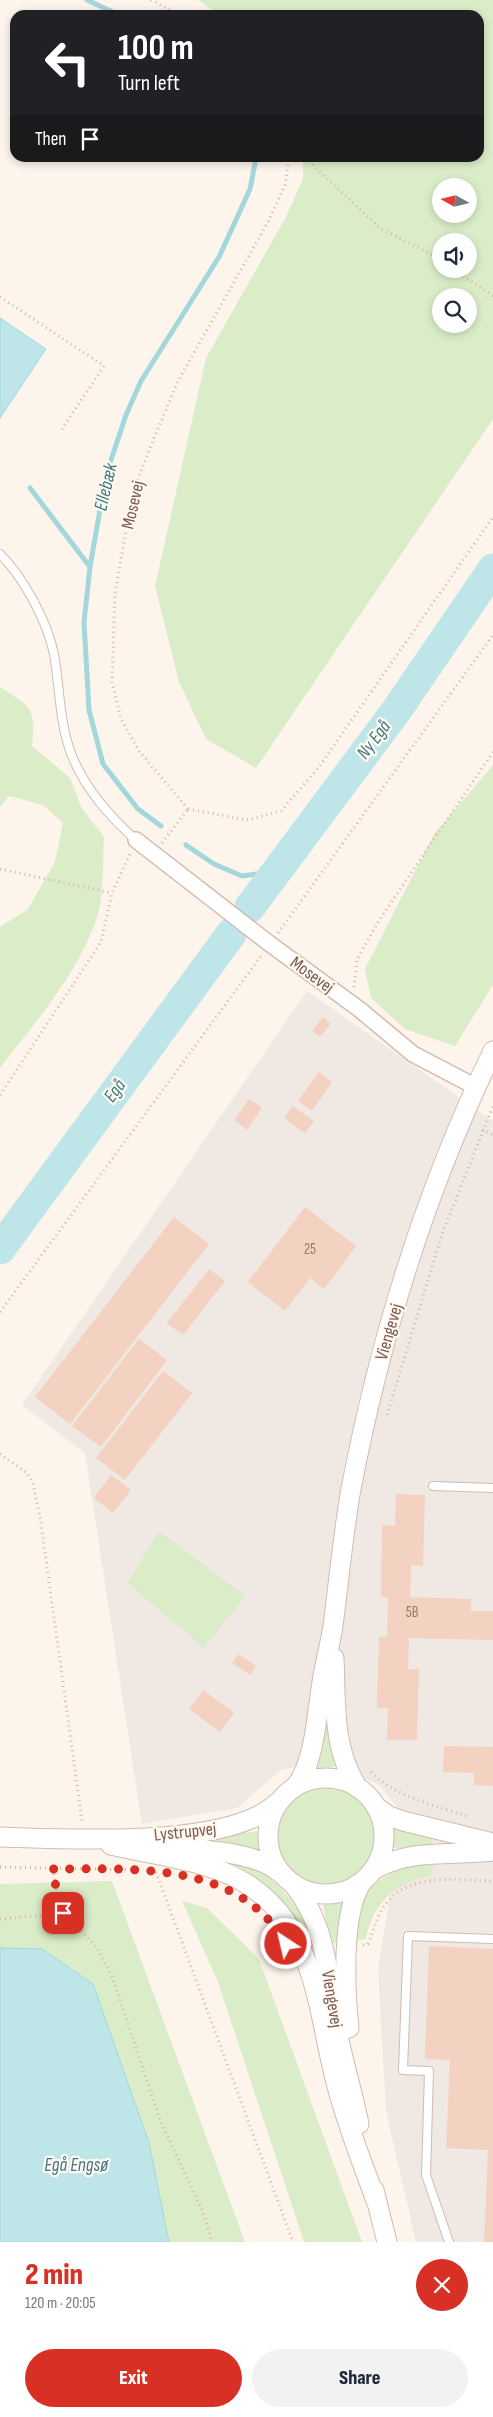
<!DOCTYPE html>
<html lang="en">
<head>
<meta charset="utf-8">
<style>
  body { margin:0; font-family:"Sofia Sans Condensed",sans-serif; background:#f2f2f3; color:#1f2937; height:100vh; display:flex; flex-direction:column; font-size:19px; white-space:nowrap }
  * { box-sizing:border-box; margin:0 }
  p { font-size:16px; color:#747a83 }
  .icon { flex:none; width:28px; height:28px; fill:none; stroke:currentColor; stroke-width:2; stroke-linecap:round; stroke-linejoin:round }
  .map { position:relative; height:2242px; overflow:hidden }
  .side { display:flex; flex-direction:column; background:#fff; flex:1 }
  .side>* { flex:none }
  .top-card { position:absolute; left:10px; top:10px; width:474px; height:152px; border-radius:15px; box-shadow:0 2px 8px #0003; background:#202124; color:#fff; overflow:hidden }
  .needle { width:32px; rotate:278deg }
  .buttons { position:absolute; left:432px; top:178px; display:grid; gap:10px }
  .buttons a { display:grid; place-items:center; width:45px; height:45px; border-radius:50%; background:#fff; box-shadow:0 2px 8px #0003; font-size:25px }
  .pin { position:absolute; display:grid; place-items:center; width:42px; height:42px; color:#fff; margin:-21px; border-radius:10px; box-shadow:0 2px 8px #0006 }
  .me { position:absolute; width:55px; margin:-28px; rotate:325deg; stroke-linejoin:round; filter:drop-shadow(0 0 4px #0008) }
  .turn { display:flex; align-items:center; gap:18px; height:105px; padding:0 25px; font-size:22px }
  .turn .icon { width:65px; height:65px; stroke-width:2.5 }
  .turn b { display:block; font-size:35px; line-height:42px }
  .then { display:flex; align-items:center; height:48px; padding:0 25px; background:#0003; gap:10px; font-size:19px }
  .round { display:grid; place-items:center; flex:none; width:52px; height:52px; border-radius:26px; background:#f2f2f3 }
  .head { display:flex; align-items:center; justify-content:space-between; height:85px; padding:0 25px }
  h1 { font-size:30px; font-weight:800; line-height:38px; color:#d93025 }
  .cta { display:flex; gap:10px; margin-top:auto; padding:10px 25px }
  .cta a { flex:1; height:58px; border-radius:30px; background:#d93025; color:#fff; font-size:20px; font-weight:800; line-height:58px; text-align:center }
  .cta a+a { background:#f2f2f3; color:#1f2937 }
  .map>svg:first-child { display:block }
  .industrial { fill:#efe8e3 }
  .green { fill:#daedc8; fill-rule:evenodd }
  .water { fill:#bee6e9; stroke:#a3d7db }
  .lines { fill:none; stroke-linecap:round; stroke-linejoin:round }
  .stream { stroke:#a3d7db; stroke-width:5 }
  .river { stroke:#bee6e9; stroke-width:31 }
  .building { fill:#f4d2c1 }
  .service-casing { stroke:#d2bbaf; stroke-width:10 }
  .minor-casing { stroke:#d2bbaf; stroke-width:18 }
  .tertiary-casing { stroke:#d2bbaf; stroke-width:21 }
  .path { stroke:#dab4a3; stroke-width:3; stroke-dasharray:1 4; stroke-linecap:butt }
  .service { stroke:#fff; stroke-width:8 }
  .minor { stroke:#fff; stroke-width:15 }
  .tertiary { stroke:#fff; stroke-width:19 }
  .route { stroke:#d93025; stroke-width:9; stroke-dasharray:0 16.2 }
  .labels { text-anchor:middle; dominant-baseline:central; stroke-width:4.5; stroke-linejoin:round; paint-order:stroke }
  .number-label { font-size:15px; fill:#997769 }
  .street-label { font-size:18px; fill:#7b594c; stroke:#fff9f2 }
  .water-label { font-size:19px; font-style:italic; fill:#3e7a80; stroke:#fff9f2 }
</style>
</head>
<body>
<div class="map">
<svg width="493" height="2242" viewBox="0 0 493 2242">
  <rect width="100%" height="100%" fill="#fdf5eb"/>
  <polygon class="industrial" points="307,991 493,1121 493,2242 416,2242 386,2111 378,1969 400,1837 398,1808 379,1785 326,1760 281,1770 237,1808 142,1824 85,1453 22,1405"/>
  <g class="green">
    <path d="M198 0H493V419L256 768 206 739 179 682 155 586 206 358 286 217 303 179V158H479V15H221ZM441 186H469V214H441ZM469 241V269H441V241ZM469 296V324H441V296Z"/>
    <path d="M0 687C32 708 36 707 32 746L70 778 81 807 104 837C103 857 104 899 97 917 78 974 36 1021 0 1068V927L28 909 55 862 63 823 43 805 9 796 0 807Z"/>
    <polygon points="493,765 493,985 455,1046 405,1029 371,998 365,969 434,834"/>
    <polygon points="159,1531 245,1596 204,1648 128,1583"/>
    <polygon points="328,1715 335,1767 315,1769 323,1716"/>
    <circle cx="326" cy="1836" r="49"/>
    <polygon points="393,1825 432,1836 432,1845 393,1848"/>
    <polygon points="257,1831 259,1851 204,1843 207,1838"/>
    <polygon points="215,1858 258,1869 277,1884 305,1916 316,1946 309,1948 290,1917"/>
    <path d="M434 1861 431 1875C423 1878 415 1879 408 1883 385 1892 370 1915 366 1939L355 1940C357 1884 383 1870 434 1861Z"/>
    <polygon points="112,1881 245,2242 169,2242 149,2143 43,1949 0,1948 0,1884"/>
    <polygon points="182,1901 207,1908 259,1959 362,2242 304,2242 218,1982"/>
    <polygon points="343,1902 339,1942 331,1944 323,1905"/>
  </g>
  <g class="water">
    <polygon points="0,318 46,349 0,418"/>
    <polygon points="0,1948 42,1949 93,1984 149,2143 169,2242 0,2242"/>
  </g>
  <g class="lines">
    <g class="stream">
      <polyline points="87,0 119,15"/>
      <polyline points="30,488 90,567"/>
      <polyline points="161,826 138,809 103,764 89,710 84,622 90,567 106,475 126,415 141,381 219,257 250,189 256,158"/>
      <polyline points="186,845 214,864 242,876 276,871"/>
    </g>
    <g class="river">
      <polyline points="250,907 396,711 493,569"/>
      <polyline points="0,1249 231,934"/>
    </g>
  </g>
  <g class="building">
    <polygon points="323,1017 331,1024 320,1037 312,1031"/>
    <polygon points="319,1072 332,1082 312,1111 298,1101"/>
    <polygon points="249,1099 262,1108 247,1130 234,1120"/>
    <polygon points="293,1106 314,1121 305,1133 284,1118"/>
    <polygon points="305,1207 356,1246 324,1289 310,1278 285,1311 248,1282"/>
    <polygon points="174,1217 209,1244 70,1424 35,1397"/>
    <polygon points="209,1269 225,1281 183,1335 167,1323"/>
    <polygon points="139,1339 167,1360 101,1447 72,1426"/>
    <polygon points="163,1371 192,1393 125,1480 96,1458"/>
    <polygon points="111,1475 131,1490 113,1513 94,1498"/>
    <polygon points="396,1494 425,1495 423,1566 411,1565 410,1597 471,1599 471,1611 493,1611 493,1640 409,1638 408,1669 419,1669 417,1740 387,1740 388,1708 377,1708 379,1637 387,1637 388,1597 381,1597 382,1525 395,1526"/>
    <polygon points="239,1654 256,1666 250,1675 232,1663"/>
    <polygon points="203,1690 234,1713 220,1732 189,1709"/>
    <polygon points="444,1746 493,1747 493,1786 474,1785 474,1773 443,1772"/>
    <polygon points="429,1946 493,1949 493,2242 484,2242 488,2150 446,2148 450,2060 425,2059"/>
  </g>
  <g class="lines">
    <defs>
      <g id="service">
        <path d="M0 554C24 578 47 621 54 654 60 688 59 723 72 756 86 790 109 816 136 840"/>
        <polyline points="433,1486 493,1488"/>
        <polyline points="449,2242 426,2175 429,2071 403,2070 408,1936 493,1939"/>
      </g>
      <polyline id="minor" points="136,840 270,944 359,1009 413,1054 476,1087"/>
      <g id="tertiary">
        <path d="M334 1658C336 1701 332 1750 358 1788"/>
        <circle cx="326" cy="1836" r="58"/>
        <path d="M296 1786C315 1762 317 1712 322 1682 325 1663 330 1645 333 1626 339 1580 343 1534 351 1489 380 1338 426 1189 493 1051"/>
        <polyline points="376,1807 389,1816 403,1821 493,1843"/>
        <path d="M0 1837C67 1839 228 1849 277 1803"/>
        <path d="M111 1845C152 1855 206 1860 242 1881 318 1925 317 2015 338 2090 348 2128 363 2164 376 2201"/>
        <path d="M163 1847C196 1850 253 1850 279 1872"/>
        <path d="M373 1870C410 1848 453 1856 493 1851"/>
        <path d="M293 1884C329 1927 328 1984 338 2035 344 2065 353 2094 359 2124"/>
        <path d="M349 2028C345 1990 341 1913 362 1882"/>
        <polyline points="374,2190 387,2242"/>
      </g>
    </defs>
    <use href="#service" class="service-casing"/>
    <use href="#minor" class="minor-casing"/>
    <use href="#tertiary" class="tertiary-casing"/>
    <g class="path">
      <polyline points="151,0 180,15"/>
      <polyline points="305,158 381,229 441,259"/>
      <polyline points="456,269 462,275 493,296"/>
      <polyline points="0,297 104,366 60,432"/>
      <polyline points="188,809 139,751 121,719 112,682 115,593 133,492 152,443 178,381 268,222 285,185 289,158"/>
      <polyline points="188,809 248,820 281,811 319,767 493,517"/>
      <polyline points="162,843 188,809"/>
      <polyline points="0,869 112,893"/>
      <polyline points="278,933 493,635"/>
      <polyline points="354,987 357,959 380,919 493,752"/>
      <polyline points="0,1095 101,942 112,893 130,854"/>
      <polyline points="482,1130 493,1135"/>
      <polyline points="0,1312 261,956"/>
      <polyline points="387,1415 442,1234 493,1106"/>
      <polyline points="0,1454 27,1473 33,1483 41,1523 82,1821"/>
      <path d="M371 1772C396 1798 436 1805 469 1817"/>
      <polyline points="0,1867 137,1870"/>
      <polyline points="53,1869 57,1893 65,1913 97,1948 113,1979 160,2120 203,2212 212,2242"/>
      <polyline points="156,1872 293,2242"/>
      <polyline points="0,1919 65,1913"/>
      <path d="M363 1945 368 1944C373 1933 375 1922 381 1911 404 1871 454 1880 493 1881"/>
    </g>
    <use href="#service" class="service"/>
    <use href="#minor" class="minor"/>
    <use href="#tertiary" class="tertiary"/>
  </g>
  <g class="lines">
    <path class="route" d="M63 1913H65L57 1894 53 1869C135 1869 239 1861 286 1944"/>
  </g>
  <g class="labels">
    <g class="number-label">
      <text x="310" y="1249">25</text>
      <text x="412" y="1612">5B</text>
    </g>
    <g class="street-label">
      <text transform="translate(133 505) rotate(-77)">Mosevej</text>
      <text transform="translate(312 975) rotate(36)">Mosevej</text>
      <text transform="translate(389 1332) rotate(-74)">Viengevej</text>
      <text transform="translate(185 1832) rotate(-6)">Lystrupvej</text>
      <text transform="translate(332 1999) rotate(81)">Viengevej</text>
    </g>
    <g class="water-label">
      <text transform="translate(106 487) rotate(-77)">Ellebæk</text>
      <text transform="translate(374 740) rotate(-53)">Ny Egå</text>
      <text transform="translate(115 1091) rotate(-54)">Egå</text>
      <text x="76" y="2165">Egå Engsø</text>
    </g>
  </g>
</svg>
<div class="buttons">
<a><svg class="needle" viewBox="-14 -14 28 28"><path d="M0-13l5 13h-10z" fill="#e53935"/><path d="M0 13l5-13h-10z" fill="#747a83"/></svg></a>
<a><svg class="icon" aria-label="sound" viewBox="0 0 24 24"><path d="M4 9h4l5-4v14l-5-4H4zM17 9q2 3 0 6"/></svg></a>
<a><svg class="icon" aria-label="search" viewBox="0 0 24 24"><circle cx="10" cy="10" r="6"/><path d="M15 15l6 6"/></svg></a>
</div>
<div class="pin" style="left:63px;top:1913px;background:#d93025"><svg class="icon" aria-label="arrive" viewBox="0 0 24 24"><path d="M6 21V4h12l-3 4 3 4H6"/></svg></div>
<svg class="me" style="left:286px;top:1944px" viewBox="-20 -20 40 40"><circle r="17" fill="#d93025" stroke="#fff" stroke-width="3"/><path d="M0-11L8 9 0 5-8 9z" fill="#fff"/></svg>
<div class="top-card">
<div class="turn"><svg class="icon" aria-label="left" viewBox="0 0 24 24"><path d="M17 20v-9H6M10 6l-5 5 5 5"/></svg><div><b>100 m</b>Turn left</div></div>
<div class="then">Then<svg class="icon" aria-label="arrive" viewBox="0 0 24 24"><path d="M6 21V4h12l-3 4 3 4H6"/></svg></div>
</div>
</div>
<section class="side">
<div class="head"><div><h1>2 min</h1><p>120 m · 20:05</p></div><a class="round" style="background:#d93025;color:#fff"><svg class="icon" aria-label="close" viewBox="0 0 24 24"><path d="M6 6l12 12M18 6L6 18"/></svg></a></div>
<div class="cta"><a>Exit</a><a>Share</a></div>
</section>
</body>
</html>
